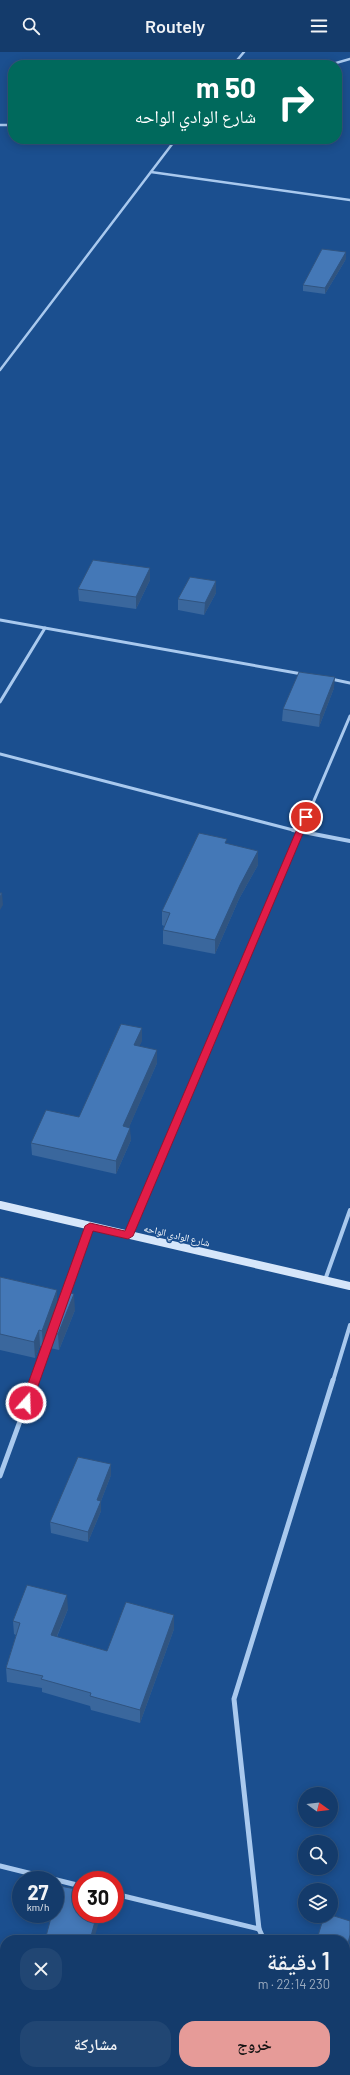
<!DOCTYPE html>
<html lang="ar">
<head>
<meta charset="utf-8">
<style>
  body { margin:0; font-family:Barlow,"Noto Naskh Arabic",sans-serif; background:#214673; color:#f1f3f6; direction:rtl; height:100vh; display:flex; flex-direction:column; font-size:15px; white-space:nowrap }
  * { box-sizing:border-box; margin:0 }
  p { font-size:13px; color:#9dadc1 }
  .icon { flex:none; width:22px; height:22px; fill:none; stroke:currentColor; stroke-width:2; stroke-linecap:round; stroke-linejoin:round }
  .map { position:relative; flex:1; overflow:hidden; direction:ltr }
  .drawer { position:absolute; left:0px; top:1883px; width:350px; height:140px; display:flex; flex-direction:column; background:#143b6b; border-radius:16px 16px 0 0; box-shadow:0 2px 10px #0003,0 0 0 1px #33557e; direction:rtl }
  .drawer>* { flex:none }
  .guide { position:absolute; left:8px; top:8px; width:334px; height:84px; border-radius:16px; box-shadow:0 2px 10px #0003,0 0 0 1px #33557e; direction:rtl; background:#00695c; color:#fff; overflow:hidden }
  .needle { width:26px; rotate:105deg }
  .fabs { position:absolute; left:298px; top:1735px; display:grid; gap:8px }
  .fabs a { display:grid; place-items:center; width:40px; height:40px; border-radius:50%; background:#143b6b; box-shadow:0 2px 10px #0003,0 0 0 1px #33557e; font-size:20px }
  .speed { position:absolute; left:12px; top:1819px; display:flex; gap:8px; font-size:20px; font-weight:700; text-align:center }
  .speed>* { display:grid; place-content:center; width:52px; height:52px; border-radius:50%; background:#143b6b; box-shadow:0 2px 10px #0003,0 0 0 1px #33557e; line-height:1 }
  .speed small { font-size:10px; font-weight:400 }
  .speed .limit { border:6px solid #d22; background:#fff; color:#111 }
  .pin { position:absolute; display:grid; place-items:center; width:34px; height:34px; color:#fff; margin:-17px; border:2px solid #fff; border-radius:50%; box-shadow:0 1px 4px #0007 }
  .me { position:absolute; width:44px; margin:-22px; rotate:20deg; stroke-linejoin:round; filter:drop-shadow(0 0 3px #0008) }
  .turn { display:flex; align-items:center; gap:14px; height:84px; padding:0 20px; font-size:18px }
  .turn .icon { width:52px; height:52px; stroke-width:2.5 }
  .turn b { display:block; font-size:28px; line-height:34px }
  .round { display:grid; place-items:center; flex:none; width:42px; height:42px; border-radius:16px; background:#214673 }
  .headline { display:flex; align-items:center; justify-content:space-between; height:68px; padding:0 20px }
  h1 { font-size:24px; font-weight:600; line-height:30px }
  .primary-button { display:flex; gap:8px; margin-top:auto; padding:8px 20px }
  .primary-button a { flex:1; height:46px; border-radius:16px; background:#e69b98; color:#111; font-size:16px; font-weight:600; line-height:46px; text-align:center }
  .primary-button a+a { background:#214673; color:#f1f3f6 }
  header { display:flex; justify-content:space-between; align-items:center; height:52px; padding:0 20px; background:#143b6b; font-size:18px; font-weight:600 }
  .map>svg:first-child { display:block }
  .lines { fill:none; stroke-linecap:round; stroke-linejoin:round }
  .street-far3 { stroke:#a9c9ee; stroke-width:2.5 }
  .street-far2 { stroke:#a9c9ee; stroke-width:3 }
  .street-far1 { stroke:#a9c9ee; stroke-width:4 }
  .street { stroke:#a9c9ee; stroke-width:5 }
  .secondary { stroke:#d6e6fa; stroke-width:8 }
  .wall { fill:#3a679d }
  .shaded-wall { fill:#305480 }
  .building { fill:#4478b7; stroke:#305480 }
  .route { fill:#e11d48; stroke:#92132f }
  .labels { text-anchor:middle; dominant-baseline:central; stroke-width:3; stroke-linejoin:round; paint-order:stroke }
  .street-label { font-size:10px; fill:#fff; stroke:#1b4f8f }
</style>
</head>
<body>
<header><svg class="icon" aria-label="menu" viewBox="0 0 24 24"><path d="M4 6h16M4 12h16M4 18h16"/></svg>Routely<svg class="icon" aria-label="search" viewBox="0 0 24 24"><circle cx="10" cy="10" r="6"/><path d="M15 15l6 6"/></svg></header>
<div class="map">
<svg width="350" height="2023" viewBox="0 0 350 2023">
  <rect width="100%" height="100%" fill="#1b4f8f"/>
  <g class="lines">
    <g class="street-far3">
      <polyline points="233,13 244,0"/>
      <polyline points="329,13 350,7"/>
      <polyline points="0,73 13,73"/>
      <polyline points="151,120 350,148"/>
      <polyline points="0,318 176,87"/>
    </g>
    <g class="street-far2">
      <polyline points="0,568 302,622"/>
      <polyline points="331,627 350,631"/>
      <polyline points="0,650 45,576"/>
      <polyline points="0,702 297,779"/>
      <polyline points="301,779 350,664"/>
    </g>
    <g class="street-far1">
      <polyline points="293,778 350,789"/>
      <polyline points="128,1183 301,778"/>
      <polyline points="325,1228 350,1158"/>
      <polyline points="65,1245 90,1174"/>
      <polyline points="34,1329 51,1283"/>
      <polyline points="333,1329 350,1273"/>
    </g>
    <g class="street">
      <polyline points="0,1424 35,1328"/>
      <polyline points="0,1814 81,1834"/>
      <polyline points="115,1842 259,1877"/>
      <polyline points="264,1888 259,1877 234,1647 333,1328"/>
      <polyline points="322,2018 324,2023"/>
    </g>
    <polyline class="secondary" points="0,1153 350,1234"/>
  </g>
  <g class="wall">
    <polygon points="346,207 325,242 303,239 303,233"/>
    <polygon points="150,528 136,557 79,549 78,537"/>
    <polygon points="216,529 216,541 204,563 178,558 178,547"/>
    <polygon points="334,636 319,675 282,669 283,657"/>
    <polygon points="227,791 258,813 239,847 215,902 163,892 163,878 164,874 162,873 162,859"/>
    <polygon points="142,989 139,994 157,1011 129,1075 131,1088 116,1122 32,1103 31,1091 79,1065"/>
    <polygon points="0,1225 57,1238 57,1254 43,1295 40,1294 35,1306 0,1298"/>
    <polygon points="75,1258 59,1298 50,1296 49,1280"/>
    <polygon points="111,1423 101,1449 101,1459 88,1490 51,1481 50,1470"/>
    <polygon points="68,1557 57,1585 107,1599 174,1577 140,1671 91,1658 90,1654 42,1640 42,1636 7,1630 6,1616 16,1583 14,1582 13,1569"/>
    <polygon points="350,1869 346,1902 345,1901 345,1888 317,1888 317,1887"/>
  </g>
  <g class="shaded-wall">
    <polygon points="346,200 346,207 325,242 325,236"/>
    <polygon points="150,516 150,528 136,557 136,545"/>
    <polygon points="216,529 216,541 204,563 205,551"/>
    <polygon points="335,625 334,636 319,675 320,663"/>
    <polygon points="258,799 258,813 239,847 215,902 215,888 240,833"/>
    <polygon points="2,841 3,853 0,858 0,845"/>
    <polygon points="142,976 142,989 134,1006 134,993"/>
    <polygon points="157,998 157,1011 124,1087 123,1074"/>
    <polygon points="130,1076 131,1088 116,1122 116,1109"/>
    <polygon points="57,1238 57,1254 43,1295 42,1279"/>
    <polygon points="74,1242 75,1258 59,1298 58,1282"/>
    <polygon points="39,1278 40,1294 35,1306 34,1290"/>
    <polygon points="111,1412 111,1423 101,1449 101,1459 88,1490 88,1480 97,1448"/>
    <polygon points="67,1543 68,1557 52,1596 51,1583"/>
    <polygon points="174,1563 174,1577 140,1671 140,1658"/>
    <polygon points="97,1862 101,1862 94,1888 90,1888"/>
    <polygon points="350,1883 350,1887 346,1902 347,1895"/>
  </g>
  <g class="building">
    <polygon points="322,197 346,200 325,236 303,233"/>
    <polygon points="93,508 150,516 136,545 78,537"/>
    <polygon points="190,525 216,529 205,551 178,547"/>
    <polygon points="299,620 335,625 320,663 283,657"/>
    <polygon points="199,781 227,787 225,791 258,799 240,833 215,888 163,878 170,861 162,859"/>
    <polygon points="0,841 2,841 0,845"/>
    <polygon points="121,972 142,976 134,993 157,998 123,1074 130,1076 116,1109 31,1091 46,1058 79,1065"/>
    <polygon points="0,1225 57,1238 42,1279 39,1278 34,1290 0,1282"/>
    <polygon points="64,1239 74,1242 58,1282 49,1280"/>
    <polygon points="78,1405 111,1412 97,1448 101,1449 88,1480 50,1470"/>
    <polygon points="27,1533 67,1543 51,1583 107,1599 126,1550 174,1563 140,1658 90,1644 91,1641 41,1627 43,1624 6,1616 20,1571 13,1569"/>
    <polygon points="60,1834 81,1838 81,1862 97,1862 90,1888 45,1888 52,1862 55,1862 55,1853"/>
    <polygon points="331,1863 350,1869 350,1883 347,1895 345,1895 345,1888 321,1888 317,1887 324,1864 331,1864"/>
  </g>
  <polygon class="route" points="303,763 310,765 133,1184 128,1187 93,1179 32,1351 30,1354 23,1354 21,1351 85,1174 90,1171 125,1179"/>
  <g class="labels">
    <g class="street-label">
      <text transform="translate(177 1183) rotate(13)">شارع الوادي الواحه</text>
    </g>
  </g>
</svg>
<div class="fabs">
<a><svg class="needle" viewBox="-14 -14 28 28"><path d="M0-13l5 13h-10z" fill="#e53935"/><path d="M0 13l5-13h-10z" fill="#9dadc1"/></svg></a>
<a><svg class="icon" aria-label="search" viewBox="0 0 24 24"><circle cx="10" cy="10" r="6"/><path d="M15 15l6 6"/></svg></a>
<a><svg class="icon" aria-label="layers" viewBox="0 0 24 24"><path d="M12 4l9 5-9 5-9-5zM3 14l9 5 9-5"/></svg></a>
</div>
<div class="speed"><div>27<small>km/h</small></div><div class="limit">30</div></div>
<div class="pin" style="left:306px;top:765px;background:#d93025"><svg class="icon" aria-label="arrive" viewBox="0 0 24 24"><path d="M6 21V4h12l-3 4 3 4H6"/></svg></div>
<svg class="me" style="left:26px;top:1351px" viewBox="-20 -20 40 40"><circle r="17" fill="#e11d48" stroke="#fff" stroke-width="3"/><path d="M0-11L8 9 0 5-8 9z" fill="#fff"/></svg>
<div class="guide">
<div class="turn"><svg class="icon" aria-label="right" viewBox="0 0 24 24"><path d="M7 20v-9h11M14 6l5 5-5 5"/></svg><div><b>50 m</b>شارع الوادي الواحه</div></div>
</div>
<section class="drawer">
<div class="headline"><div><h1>1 دقيقة</h1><p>230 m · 22:14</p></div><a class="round"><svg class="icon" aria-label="close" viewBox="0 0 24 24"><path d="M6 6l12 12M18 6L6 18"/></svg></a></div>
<div class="primary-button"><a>خروج</a><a>مشاركة</a></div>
</section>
</div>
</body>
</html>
